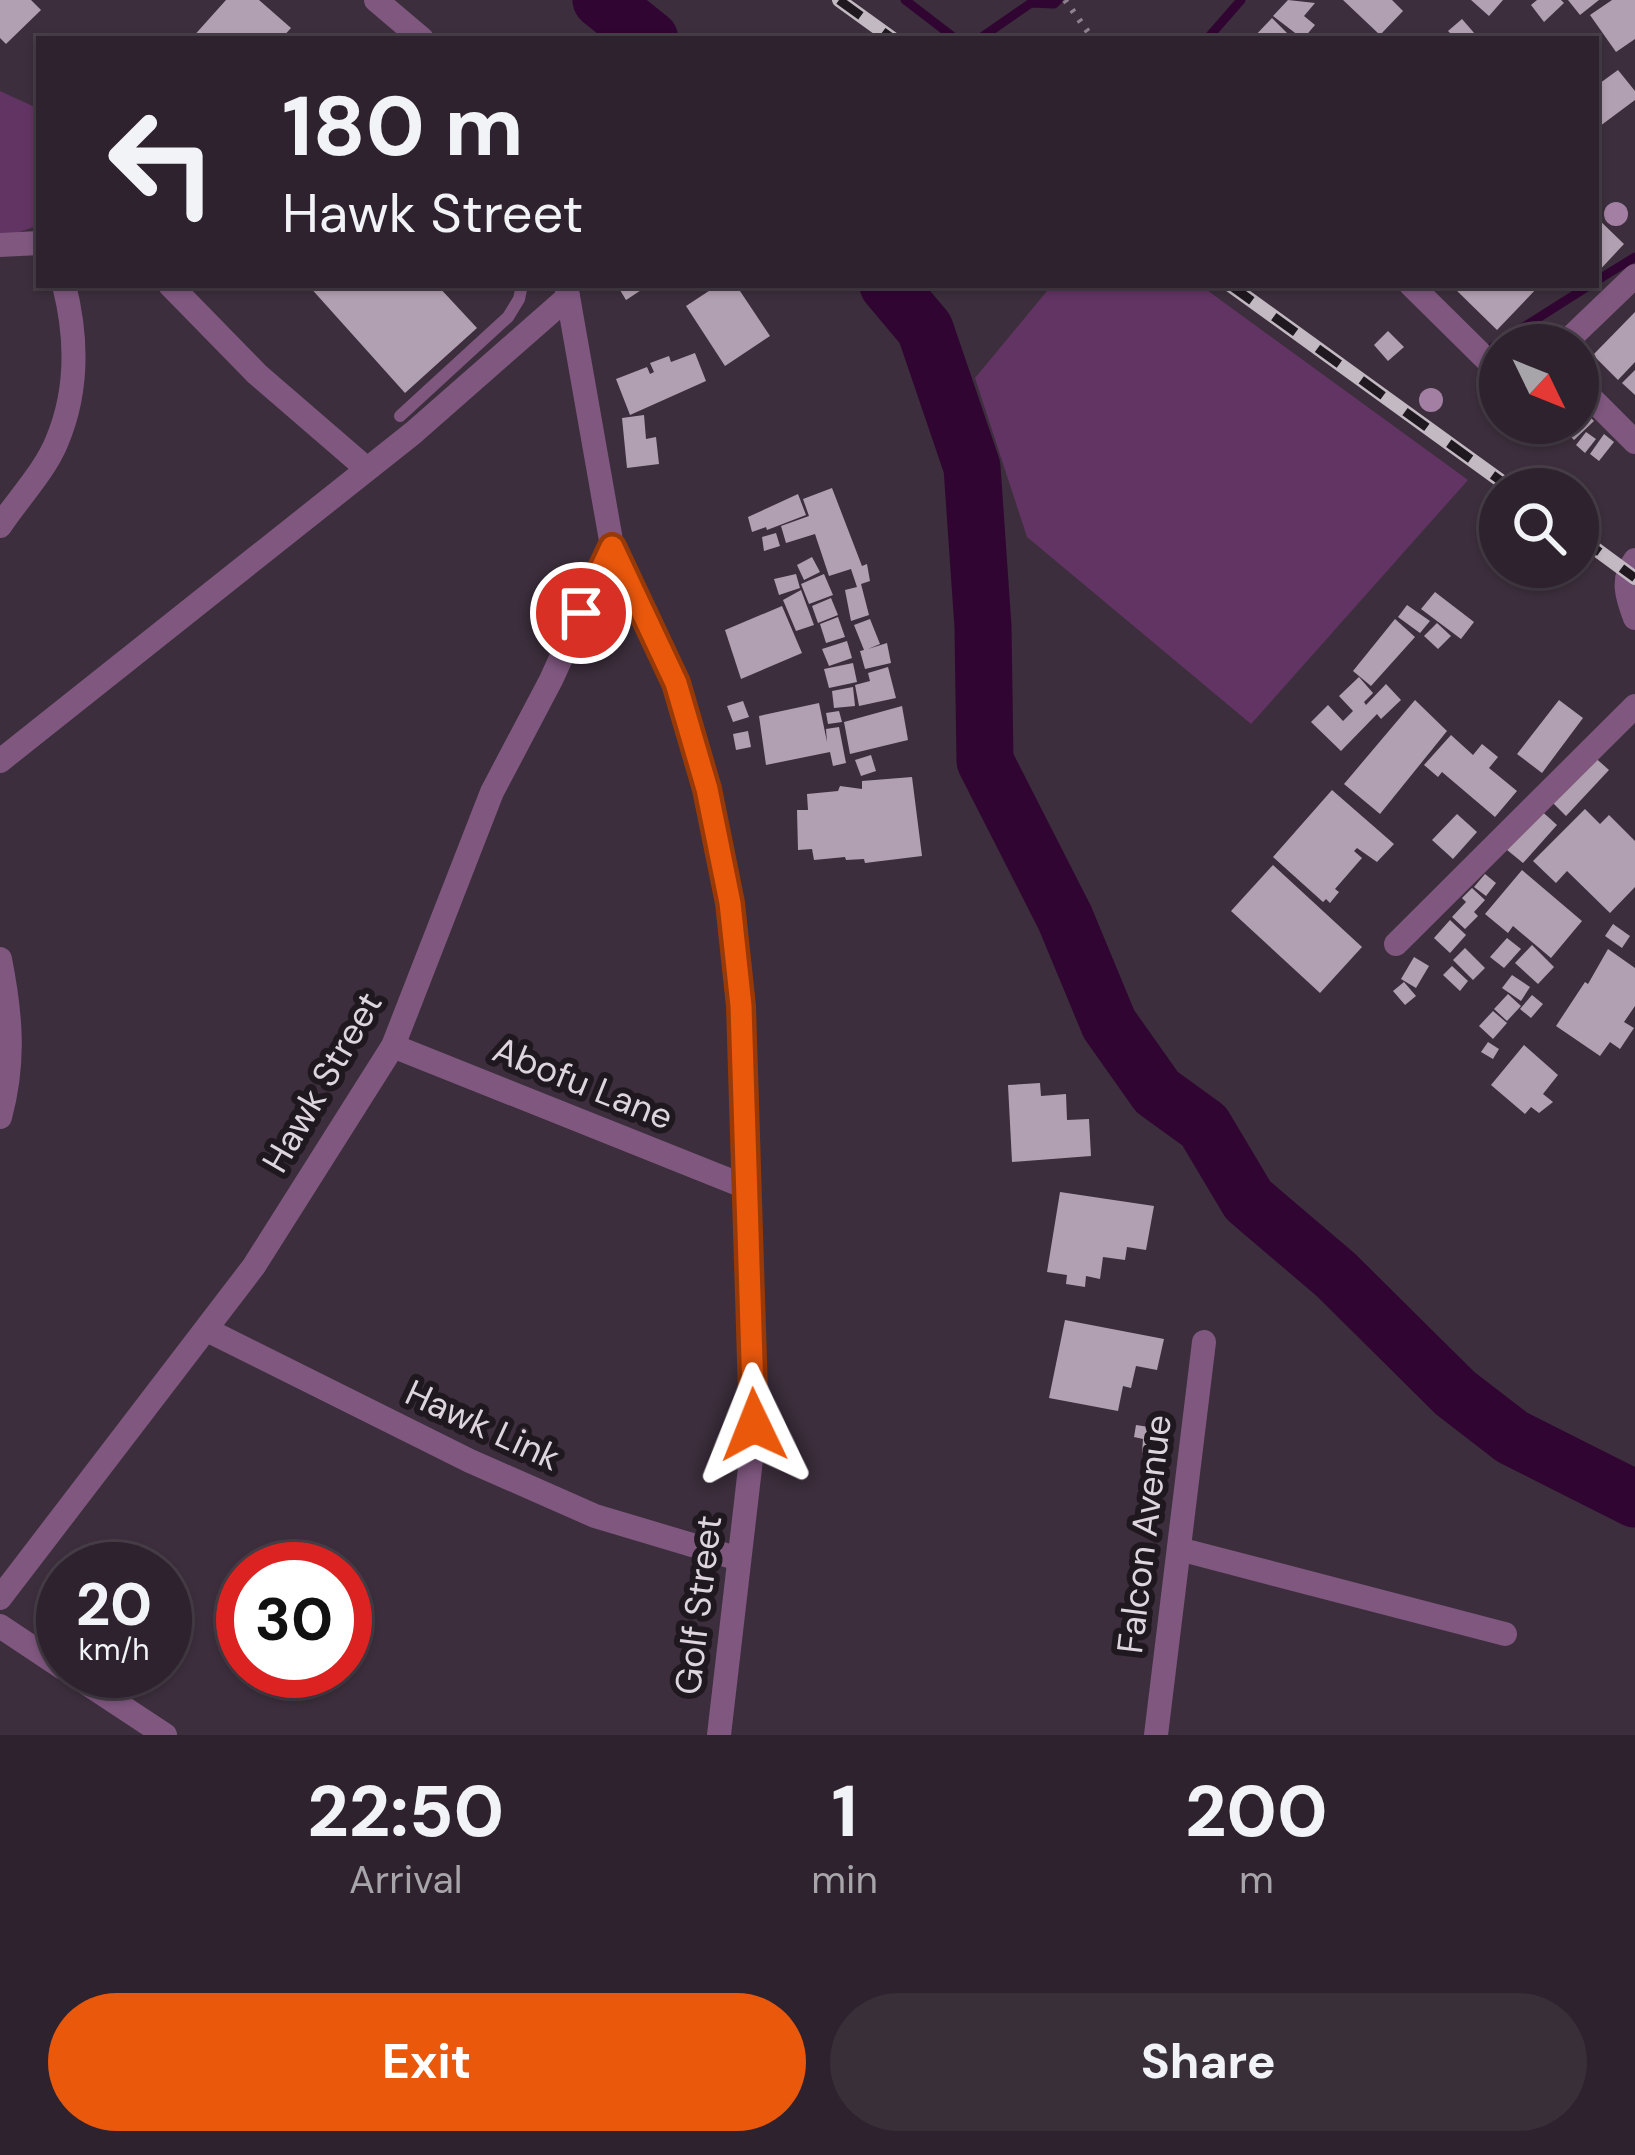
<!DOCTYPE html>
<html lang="en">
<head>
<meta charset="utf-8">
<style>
  body { margin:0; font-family:"DM Sans",sans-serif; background:#392f39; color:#f1f3f6; height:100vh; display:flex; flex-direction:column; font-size:45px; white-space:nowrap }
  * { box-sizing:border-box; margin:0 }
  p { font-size:39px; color:#a7a4aa }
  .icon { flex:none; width:66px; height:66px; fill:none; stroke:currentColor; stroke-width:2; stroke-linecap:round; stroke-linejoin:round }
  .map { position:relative; height:1735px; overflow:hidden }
  .sheet { display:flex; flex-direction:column; background:#2d222d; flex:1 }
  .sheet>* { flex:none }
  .hud { position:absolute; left:36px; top:36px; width:1563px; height:252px; border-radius:0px; box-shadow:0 3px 9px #0004,0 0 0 3px #483f49; background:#2d222d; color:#f1f3f6; overflow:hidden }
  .needle { width:78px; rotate:133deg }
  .tools { position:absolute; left:1479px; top:324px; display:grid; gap:24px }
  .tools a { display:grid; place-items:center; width:120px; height:120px; border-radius:50%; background:#2d222d; box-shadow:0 3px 9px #0004,0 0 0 3px #483f49; font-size:60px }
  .speed { position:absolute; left:36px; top:1542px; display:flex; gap:24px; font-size:60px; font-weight:700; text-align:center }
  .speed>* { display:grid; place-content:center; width:156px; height:156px; border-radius:50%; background:#2d222d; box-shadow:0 3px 9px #0004,0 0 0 3px #483f49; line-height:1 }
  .speed small { font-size:30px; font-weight:400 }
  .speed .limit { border:18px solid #d22; background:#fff; color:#111 }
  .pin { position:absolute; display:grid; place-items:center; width:102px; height:102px; color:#fff; margin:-51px; border:6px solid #fff; border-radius:50%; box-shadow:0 3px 12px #0007 }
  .me { position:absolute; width:132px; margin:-66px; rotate:358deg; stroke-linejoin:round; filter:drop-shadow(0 0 9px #0008) }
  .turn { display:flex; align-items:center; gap:42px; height:252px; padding:0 48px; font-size:54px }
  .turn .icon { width:156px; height:156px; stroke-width:2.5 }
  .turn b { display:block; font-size:84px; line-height:102px }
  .eta { display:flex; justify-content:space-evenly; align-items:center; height:204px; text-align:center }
  .eta b { font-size:72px; font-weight:700; line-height:84px }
  .button { display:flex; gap:24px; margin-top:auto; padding:24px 48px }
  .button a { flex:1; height:138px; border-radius:72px; background:#ea580c; color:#fff; font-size:48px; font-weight:700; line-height:138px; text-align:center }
  .button a+a { background:#392f39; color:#f1f3f6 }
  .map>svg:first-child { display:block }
  .green { fill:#623463 }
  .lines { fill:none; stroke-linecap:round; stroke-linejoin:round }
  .stream { stroke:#300532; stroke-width:9 }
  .river { stroke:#300532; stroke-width:57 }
  .building { fill:#b1a0b1 }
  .path { stroke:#8e828e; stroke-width:6; stroke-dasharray:3 9; stroke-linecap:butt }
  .lane { stroke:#7f577f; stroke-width:12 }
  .street { stroke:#7f577f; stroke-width:24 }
  .rail-casing { stroke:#c2b9c2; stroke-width:14 }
  .rail { stroke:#1f191f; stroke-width:9; stroke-dasharray:27; stroke-linecap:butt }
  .tree { fill:#a380a3 }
  .route-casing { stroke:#983908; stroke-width:30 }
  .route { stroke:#ea580c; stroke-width:21 }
  .labels { text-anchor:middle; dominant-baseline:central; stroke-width:12; stroke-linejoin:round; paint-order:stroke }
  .street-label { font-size:36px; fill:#ddd4dd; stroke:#1f191f }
</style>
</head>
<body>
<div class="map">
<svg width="1635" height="1735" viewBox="0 0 1635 1735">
  <rect width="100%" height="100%" fill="#3c2e3c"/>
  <g class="green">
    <polygon points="0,91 39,109 39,225 0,239"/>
    <polygon points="1052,285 1200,285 1468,480 1251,724 1027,537 975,378"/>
  </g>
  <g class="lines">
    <g class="stream">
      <polyline points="905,0 956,39"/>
      <polyline points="979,39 1031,3 1054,4 1058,0"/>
      <polyline points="1207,39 1241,0"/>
      <polyline points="1596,281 1635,257"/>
      <polyline points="1483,353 1590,285"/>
    </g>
    <g class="river">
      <polyline points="601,0 650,39"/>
      <polyline points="888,285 925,329 972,467 983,627 985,761 1065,918 1109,1024 1157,1092 1204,1126 1248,1200 1336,1275 1455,1393 1512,1437 1635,1499"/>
    </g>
  </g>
  <g class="building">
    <polygon points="0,0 31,0 41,10 6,44 0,38"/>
    <polygon points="226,0 259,0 291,28 281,39 191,39"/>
    <polygon points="1288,0 1315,3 1304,16 1315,25 1303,39 1273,16"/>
    <polygon points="1343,0 1392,0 1403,11 1380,35"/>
    <polygon points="1471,0 1503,0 1489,16"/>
    <polygon points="1537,0 1561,0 1564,3 1544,22 1531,5"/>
    <polygon points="1568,0 1599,0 1580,15"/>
    <polygon points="1612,0 1635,0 1635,39 1616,52 1590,15"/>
    <polygon points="1272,18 1293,39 1252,39"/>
    <polygon points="1462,19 1475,34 1469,39 1456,39 1448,31"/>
    <polygon points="1618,70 1635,91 1635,100 1596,129 1596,86"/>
    <polygon points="1596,217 1624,244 1596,274"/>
    <polygon points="308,285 437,285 477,328 405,393"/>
    <polygon points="617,285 649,285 626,300"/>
    <polygon points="718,285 736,285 770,336 725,366 686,306"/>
    <polygon points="1451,285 1540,285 1497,330"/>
    <polygon points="1635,312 1635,362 1618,380 1593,355"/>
    <polygon points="1388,331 1404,347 1388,361 1374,345"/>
    <polygon points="695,353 706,381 630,415 616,379 647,367 650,374 654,372 650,363 669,356 671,362"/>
    <polygon points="1635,370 1635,395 1622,383"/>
    <polygon points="1578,405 1594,421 1574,440 1557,423 1578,423"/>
    <polygon points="644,415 646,439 656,437 659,464 627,468 622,418"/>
    <polygon points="1586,432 1596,439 1585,453 1576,445"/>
    <polygon points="1604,434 1614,442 1599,461 1590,454"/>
    <polygon points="832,488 862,566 867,564 870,581 861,584 869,615 851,621 845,590 857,587 851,569 829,576 815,534 786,543 781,526 809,516 803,499"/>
    <polygon points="798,494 806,515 767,530 766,527 752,532 748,517"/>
    <polygon points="776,533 780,546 764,551 762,537"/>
    <polygon points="812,557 820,572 804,580 797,565"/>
    <polygon points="796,574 800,588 779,595 774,579"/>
    <polygon points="824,574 833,595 809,604 801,584"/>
    <polygon points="801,590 814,625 796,631 783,600"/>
    <polygon points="1435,592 1474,622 1461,639 1421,609"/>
    <polygon points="831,598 838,615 818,623 812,606"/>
    <polygon points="1407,605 1430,621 1420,633 1398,617"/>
    <polygon points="782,606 802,653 741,679 725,630"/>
    <polygon points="838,617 845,637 826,643 820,624"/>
    <polygon points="870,619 880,644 868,649 887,643 891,663 865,669 860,651 864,650 854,625"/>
    <polygon points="1395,619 1415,637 1371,686 1353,671"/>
    <polygon points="1437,623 1451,636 1438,649 1424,636"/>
    <polygon points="847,641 852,658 829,666 822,649"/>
    <polygon points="853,663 857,682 829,688 824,669"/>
    <polygon points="888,667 896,698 859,706 855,685 870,681 868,673"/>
    <polygon points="1359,677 1373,693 1364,702 1366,705 1386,684 1401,700 1381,719 1377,714 1341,751 1311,722 1328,705 1343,721 1353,711 1339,696"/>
    <polygon points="853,687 855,706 834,708 832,691"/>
    <polygon points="1415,700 1447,731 1380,814 1344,784"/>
    <polygon points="1559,700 1583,718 1542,773 1517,754"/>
    <polygon points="743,701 749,717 733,722 727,706"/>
    <polygon points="819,703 827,742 826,729 839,727 846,763 833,766 830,752 766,765 759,716"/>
    <polygon points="902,706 908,740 850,754 844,722"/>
    <polygon points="839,711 842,722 828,724 826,713"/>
    <polygon points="748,731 751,747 736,750 733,734"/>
    <polygon points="1451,735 1473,755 1482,744 1498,757 1489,768 1517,791 1495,817 1442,772 1438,777 1424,765"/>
    <polygon points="1591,754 1609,770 1566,816 1549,799"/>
    <polygon points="871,755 876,771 861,776 855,760"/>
    <polygon points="912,777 922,856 865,863 864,859 846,860 845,857 814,860 812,849 798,850 797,810 808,810 807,794 838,791 840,786 862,789 862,781"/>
    <polygon points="1332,790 1394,844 1377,862 1357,848 1354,851 1362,858 1335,889 1339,892 1330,903 1326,899 1323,902 1273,857"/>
    <polygon points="1536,806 1557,825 1523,863 1501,845"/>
    <polygon points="1585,809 1600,824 1609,815 1635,841 1635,887 1610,913 1567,871 1556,883 1533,861"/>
    <polygon points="1457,814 1477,832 1453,859 1432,840"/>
    <polygon points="1273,865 1362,947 1320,993 1231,911"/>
    <polygon points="1522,870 1582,921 1551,958 1513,926 1508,933 1485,914"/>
    <polygon points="1485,874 1496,883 1486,896 1474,887"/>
    <polygon points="1472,888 1485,900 1474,912 1478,916 1465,929 1452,917 1466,902 1462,898"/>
    <polygon points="1450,920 1466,935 1450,953 1434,938"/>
    <polygon points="1613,924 1630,936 1622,948 1605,936"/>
    <polygon points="1507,938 1521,949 1504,968 1490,957"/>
    <polygon points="1532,945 1554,967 1538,984 1515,963"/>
    <polygon points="1465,948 1485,968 1473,980 1453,960"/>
    <polygon points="1608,949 1635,968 1635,1006 1624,1022 1634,1028 1620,1049 1610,1042 1600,1056 1556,1026 1585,982 1588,984"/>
    <polygon points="1414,957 1429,966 1416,988 1401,979"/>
    <polygon points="1452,966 1468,981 1460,991 1443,975"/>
    <polygon points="1512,975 1530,987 1521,1001 1502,988"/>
    <polygon points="1404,982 1416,996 1405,1005 1393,991"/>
    <polygon points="1508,994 1521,1006 1507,1021 1494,1009"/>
    <polygon points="1532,995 1543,1004 1531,1018 1520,1009"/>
    <polygon points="1493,1011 1507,1023 1493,1039 1479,1026"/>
    <polygon points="1488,1042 1499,1049 1493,1059 1481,1052"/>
    <polygon points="1524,1045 1558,1075 1543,1094 1553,1102 1539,1113 1531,1107 1525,1114 1491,1085"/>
    <polygon points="1040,1083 1041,1096 1066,1094 1067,1120 1089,1119 1091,1156 1012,1162 1008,1085"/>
    <polygon points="1060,1192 1154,1206 1146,1250 1127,1247 1125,1260 1103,1257 1100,1279 1086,1276 1085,1287 1066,1284 1067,1275 1047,1272"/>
    <polygon points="1065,1320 1164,1339 1157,1370 1136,1366 1131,1388 1123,1386 1118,1411 1049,1398"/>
    <polygon points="1136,1425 1162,1429 1159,1455 1142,1453 1143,1439 1134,1437"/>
  </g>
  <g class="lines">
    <polyline class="path" points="1065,0 1093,39"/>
    <polyline class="lane" points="400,416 508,317 519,299 522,285"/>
    <g class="street">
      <polyline points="376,0 422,39"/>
      <polyline points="0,245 39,243"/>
      <polyline points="170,285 257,374 367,469"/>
      <polyline points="566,285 612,546 676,683 707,789 730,903 741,1006 755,1425 719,1735"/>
      <polyline points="1411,285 1488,361 1500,365"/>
      <polyline points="1563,345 1635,276"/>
      <polyline points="1578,385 1635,442"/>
      <path d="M0 526C18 499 45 471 57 441 78 391 77 336 64 285"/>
      <path d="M1635 560C1621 579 1627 597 1635 618"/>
      <polyline points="0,761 413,433 568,297"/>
      <polyline points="1396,944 1635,706"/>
      <path d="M0 959C11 1015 15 1062 0 1117"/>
      <polyline points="393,1046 746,1187"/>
      <polyline points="207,1330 470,1461 595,1516 739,1559"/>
      <polyline points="1179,1549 1505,1634"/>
      <polyline points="0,1598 254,1266 393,1046 492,792 551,680 612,546"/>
      <polyline points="0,1626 63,1668"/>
      <polyline points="68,1671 165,1735"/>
      <polyline points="1156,1735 1204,1342"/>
    </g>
    <defs>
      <g id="rail">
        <polyline points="839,0 893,39"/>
        <polyline points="1230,285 1512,489"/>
        <polyline points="1578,536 1635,578"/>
      </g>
    </defs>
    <use href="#rail" class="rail-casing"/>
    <use href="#rail" class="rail"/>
  </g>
  <g class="tree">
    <circle cx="1616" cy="214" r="12"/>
    <circle cx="1431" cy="400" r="12"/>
  </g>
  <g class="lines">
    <defs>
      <polyline id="route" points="581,613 612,547 676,683 707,789 730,903 741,1006 754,1425"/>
    </defs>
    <use href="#route" class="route-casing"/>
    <use href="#route" class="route"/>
  </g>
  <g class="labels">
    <g class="street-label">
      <text transform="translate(322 1082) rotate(-60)">Hawk Street</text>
      <text transform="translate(583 1083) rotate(22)">Abofu Lane</text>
      <text transform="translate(483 1425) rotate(25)">Hawk Link</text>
      <text transform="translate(1144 1534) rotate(-83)">Falcon Avenue</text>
      <text transform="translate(698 1605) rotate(-83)">Golf Street</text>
    </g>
  </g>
</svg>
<div class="tools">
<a><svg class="needle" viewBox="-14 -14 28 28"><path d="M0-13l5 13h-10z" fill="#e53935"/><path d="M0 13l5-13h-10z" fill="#a7a4aa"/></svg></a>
<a><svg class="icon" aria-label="search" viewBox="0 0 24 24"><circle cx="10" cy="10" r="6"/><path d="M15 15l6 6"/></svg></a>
</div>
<div class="speed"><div>20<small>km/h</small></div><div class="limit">30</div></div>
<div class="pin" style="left:581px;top:613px;background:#d93025"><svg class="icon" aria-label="arrive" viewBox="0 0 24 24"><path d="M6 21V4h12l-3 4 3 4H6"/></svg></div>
<svg class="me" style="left:754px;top:1425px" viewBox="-20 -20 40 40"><path d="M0-17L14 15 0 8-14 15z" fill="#ea580c" stroke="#fff" stroke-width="4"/></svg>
<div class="hud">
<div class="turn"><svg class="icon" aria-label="left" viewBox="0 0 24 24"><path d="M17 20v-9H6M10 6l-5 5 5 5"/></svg><div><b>180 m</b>Hawk Street</div></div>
</div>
</div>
<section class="sheet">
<div class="eta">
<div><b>22:50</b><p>Arrival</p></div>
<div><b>1</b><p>min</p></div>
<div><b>200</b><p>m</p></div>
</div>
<div class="button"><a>Exit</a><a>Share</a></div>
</section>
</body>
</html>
